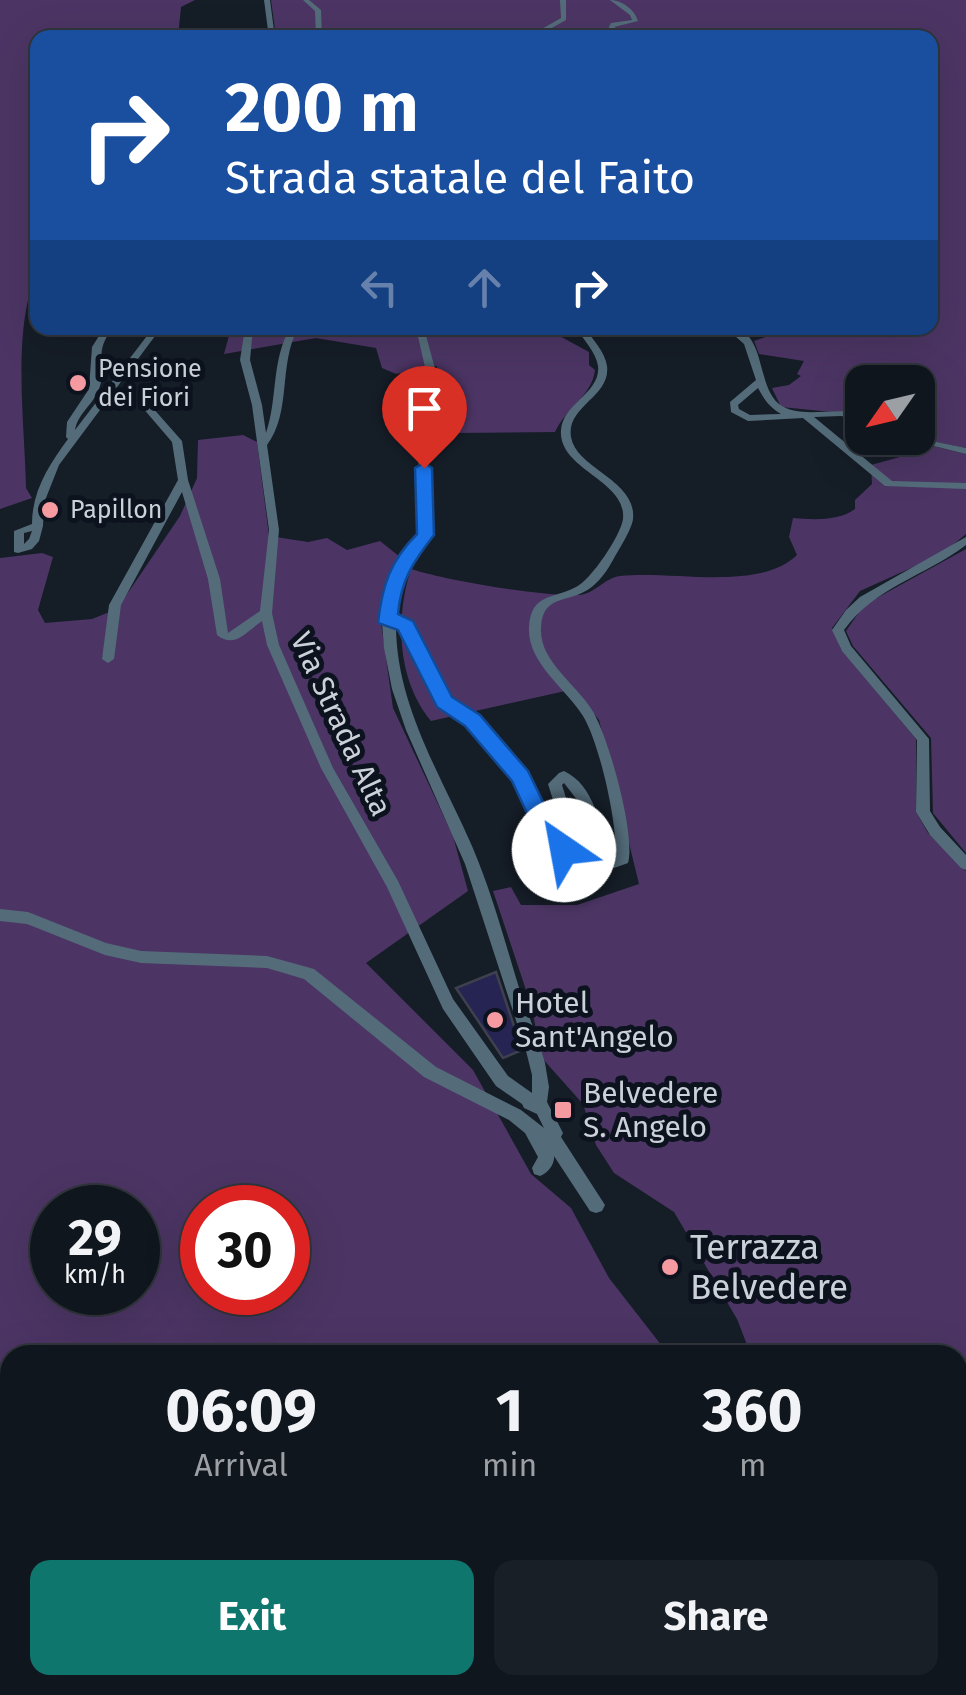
<!DOCTYPE html>
<html lang="en">
<head>
<meta charset="utf-8">
<style>
  body { margin:0; font-family:"Fira Sans",sans-serif; background:#191f26; color:#f1f3f6; height:100vh; display:flex; flex-direction:column; font-size:38px; white-space:nowrap }
  * { box-sizing:border-box; margin:0 }
  p { font-size:32px; color:#9c9fa4 }
  .icon { flex:none; width:55px; height:55px; fill:none; stroke:currentColor; stroke-width:2; stroke-linecap:round; stroke-linejoin:round }
  .map { position:relative; flex:1; overflow:hidden }
  .panel { position:absolute; left:0px; top:1345px; width:968px; height:350px; display:flex; flex-direction:column; background:#10161d; border-radius:30px 30px 0 0; box-shadow:0 10px 40px #0002,0 0 0 2px #30353b }
  .panel>* { flex:none }
  .hud { position:absolute; left:30px; top:30px; width:908px; height:305px; border-radius:20px; box-shadow:0 10px 40px #0002,0 0 0 2px #30353b; background:#1a4fa0; color:#fff; overflow:hidden }
  .needle { width:65px; rotate:236deg }
  .buttons { position:absolute; left:845px; top:365px; display:grid; gap:20px }
  .buttons a { display:grid; place-items:center; width:90px; height:90px; border-radius:20px; background:#10161d; box-shadow:0 10px 40px #0002,0 0 0 2px #30353b; font-size:50px }
  .speed { position:absolute; left:30px; top:1185px; display:flex; gap:20px; font-size:50px; font-weight:700; text-align:center }
  .speed>* { display:grid; place-content:center; width:130px; height:130px; border-radius:50%; background:#10161d; box-shadow:0 10px 40px #0002,0 0 0 2px #30353b; line-height:1 }
  .speed small { font-size:25px; font-weight:400 }
  .speed .limit { border:15px solid #d22; background:#fff; color:#111 }
  .pin { position:absolute; display:grid; place-items:center; width:85px; height:85px; color:#fff; margin:-102px -42px; border-radius:50% 50% 50% 0; rotate:-45deg; box-shadow:0 0 10px #0007 }
  .pin .icon { rotate:45deg }
  .me { position:absolute; width:110px; margin:-55px; rotate:327deg; stroke-linejoin:round; filter:drop-shadow(0 0 8px #0008) }
  .turn { display:flex; align-items:center; gap:35px; height:210px; padding:0 30px; font-size:45px }
  .turn .icon { width:130px; height:130px; stroke-width:2.5 }
  .turn b { display:block; font-size:70px; line-height:85px }
  .lanes { display:flex; align-items:center; height:95px; padding:0 30px; background:#0003; justify-content:center; gap:50px; direction:ltr }
  .lanes .off { opacity:.35 }
  .eta { display:flex; justify-content:space-evenly; align-items:center; height:170px; text-align:center }
  .eta b { font-size:60px; font-weight:700; line-height:70px }
  .cta { display:flex; gap:20px; margin-top:auto; padding:20px 30px }
  .cta a { flex:1; height:115px; border-radius:20px; background:#0f766e; color:#fff; font-size:40px; font-weight:700; line-height:115px; text-align:center }
  .cta a+a { background:#191f26; color:#f1f3f6 }
  .map>svg:first-child { display:block }
  .green { fill:#4c3564; fill-rule:evenodd }
  .building { fill:#252452; stroke:#3f404e; stroke-width:2.5 }
  .lines { fill:none; stroke-linecap:round; stroke-linejoin:round }
  .minor { fill:#546c7a; fill-rule:evenodd }
  .route { fill:#1a73e8; stroke:#114b97; stroke-width:2.5 }
  .poi-dot { fill:#f49aa0; stroke:#0c131e; stroke-width:4 }
  .labels { text-anchor:middle; dominant-baseline:central; stroke-width:10; stroke-linejoin:round; paint-order:stroke }
  .far-poi-label { font-size:25px; fill:#ccd1d9; stroke:#0c131e; text-anchor:start }
  .street-label { font-size:30px; fill:#ccd1d9; stroke:#0c131e }
  .poi-label { font-size:30px; fill:#ccd1d9; stroke:#0c131e; text-anchor:start }
  .near-poi-label { font-size:35px; fill:#ccd1d9; stroke:#0c131e; text-anchor:start }
</style>
</head>
<body>
<div class="map">
<svg width="966" height="1695" viewBox="0 0 966 1695">
  <rect width="100%" height="100%" fill="#151d27"/>
  <g class="green">
    <path d="M0 0H195L181 7 178 37 38 38V271C11 326 25 426 26 488L32 498 0 509Z"/>
    <polygon points="271,0 966,0 966,448 915,438 918,382 862,382 862,415 781,407 772,388 789,385 801,376 797,374 804,361 759,354 754,341 771,335 754,328 930,328 930,38 276,37"/>
    <path d="M231 328H555L556 334 589 352V365L595 370C592 396 566 408 555 432L450 433 439 396 437 366 396 374 382 368 376 348 316 338 224 354Z"/>
    <path d="M243 435 257 442 269 536 308 542 327 538 347 550 380 541 400 557 383 592 380 616 393 708 453 836 468 891 366 963 473 1070 531 1174 571 1208 609 1278 669 1355H10V1685H958V1355H751L737 1319 674 1212 614 1173 596 1145 583 1104 541 1057 532 1008 493 891 511 887 521 905H577L639 884 599 720 574 689 431 721C397 680 395 618 411 569 448 581 540 596 579 595 595 594 604 578 620 576 673 570 759 592 797 555L789 537 793 518C814 520 839 521 855 509V500L872 484 871 465 900 457V438L966 454V534L942 554 860 591 832 628 841 649 916 739V812L928 833 966 871V1695H0V558L42 553 53 557 38 610 45 623 92 619 117 609 180 516 197 478 198 440ZM52 1208H138V1292H52ZM202 1208H288V1292H202Z"/>
    <polygon points="966,549 966,853 933,813 931,738 853,646 846,631 864,605"/>
  </g>
  <polygon class="building" points="496,972 522,1050 503,1058 456,988"/>
  <g class="lines">
    <g class="minor">
      <polygon points="264,0 270,0 275,38 269,38"/>
      <polygon points="303,0 309,0 321,10 322,38 316,38 315,11"/>
      <polygon points="560,0 566,0 566,20 534,38 526,38 561,18"/>
      <path d="M610 0C622 0 635 10 638 21L614 27 642 38H632L608 29 611 23 632 20 630 15Z"/>
      <path d="M104 328H112C92 357 108 364 99 389 93 405 78 413 75 430L153 328H161L59 465 44 503 43 526 39 541 32 549 18 553 14 552V531L32 524C32 491 49 465 68 439L66 437 67 422 89 389 92 347ZM32 531 29 539 24 544V533Z"/>
      <path d="M245 328H253L250 360 262 405 266 433C278 398 271 361 290 328H298C278 365 292 412 267 445L279 530 272 613 279 645 333 768 398 881 453 999 508 1076 532 1093V1075L526 1051 465 864 406 730 392 689 384 648 382 623 384 608 395 570 420 535 418 440 428 407V380L416 328H424L438 380V407L428 440 430 535 406 571 395 608 396 617H403L410 623 449 699 477 718 525 773 559 844 566 841 548 784 559 773 564 771C594 785 600 825 610 854L616 856C617 823 600 744 583 716 566 688 527 663 529 627 531 593 554 599 576 587 591 580 621 535 623 519 627 480 558 470 561 430 563 403 601 393 598 366 596 352 583 339 576 328H584C593 339 605 352 607 366 611 397 566 406 571 437 576 469 637 480 633 519 632 529 618 551 613 560 607 571 599 582 589 589 569 603 542 594 541 628 539 661 576 684 592 710 608 735 636 835 628 863L614 868 599 862 578 801 564 783 562 785 580 843 578 847 564 855 549 852 515 779 469 724 440 705 401 628 396 625C396 705 441 775 472 846 492 893 505 942 520 991 528 1015 538 1038 545 1063L549 1087 547 1102 563 1133 561 1137 605 1205 602 1211 596 1213 590 1211 554 1156C555 1164 548 1173 540 1176L534 1174 532 1168 538 1157 525 1133 509 1120 424 1077 304 979 267 968 141 963 105 955 27 924 0 921V909L28 912 106 943 141 951 267 956 314 969 436 1067 521 1110 544 1128 537 1114 524 1108 522 1104 496 1086 443 1009 387 887 321 768 267 645 262 621C246 632 235 649 217 635L208 579 182 492 121 605 114 659 108 663 102 659 109 605 178 480 172 442 142 407 149 389 157 391 152 407 182 441 188 480 220 579 228 633 260 611 269 530 252 405 240 360Z"/>
      <path d="M726 328C767 325 755 385 779 404 799 420 837 406 862 414V420L841 416 814 417 892 481 966 483V489L885 486 803 418 748 421 731 412 730 402 756 380 744 344ZM758 388C764 399 769 407 781 414L750 415 739 409 738 405Z"/>
      <polygon points="901,438 917,438 966,448 966,454"/>
      <path d="M966 537V545C924 577 876 586 844 630L851 646 929 739 930 811 940 827 966 855V870L961 868 930 835 916 812 917 740 842 651 832 630 846 610 860 597Z"/>
    </g>
  </g>
  <path class="route" d="M424 463 432 468 434 535C413 562 401 580 398 614L413 621 452 697 480 715 528 771 562 841 575 850 572 857 546 854 512 781 465 726 437 707 398 630 378 623C382 586 390 561 417 534L415 468Z"/>
  <g class="poi-dot">
    <circle cx="78" cy="383" r="10"/>
    <circle cx="50" cy="510" r="10"/>
    <circle cx="495" cy="1020" r="10"/>
    <rect x="553" y="1100" width="20" height="20" rx="5"/>
    <circle cx="670" cy="1267" r="10"/>
  </g>
  <g class="labels">
    <g class="far-poi-label">
      <text x="98" y="369">Pensione<tspan x="98" dy="29">dei Fiori</tspan></text>
      <text x="70" y="510">Papillon</text>
    </g>
    <g class="street-label">
      <text transform="translate(341 724) rotate(65)">Via Strada Alta</text>
    </g>
    <g class="poi-label">
      <text x="515" y="1003">Hotel<tspan x="515" dy="34">Sant'Angelo</tspan></text>
      <text x="583" y="1093">Belvedere<tspan x="583" dy="34">S. Angelo</tspan></text>
    </g>
    <g class="near-poi-label">
      <text x="690" y="1247">Terrazza<tspan x="690" dy="40">Belvedere</tspan></text>
    </g>
  </g>
</svg>
<div class="buttons">
<a><svg class="needle" viewBox="-14 -14 28 28"><path d="M0-13l5 13h-10z" fill="#e53935"/><path d="M0 13l5-13h-10z" fill="#9c9fa4"/></svg></a>
</div>
<div class="speed"><div>29<small>km/h</small></div><div class="limit">30</div></div>
<div class="pin" style="left:424px;top:468px;background:#d93025"><svg class="icon" aria-label="arrive" viewBox="0 0 24 24"><path d="M6 21V4h12l-3 4 3 4H6"/></svg></div>
<svg class="me" style="left:564px;top:850px" viewBox="-20 -20 40 40"><circle r="19" fill="#fff"/><path d="M0-13L10 11 0 6-10 11z" fill="#1a73e8"/></svg>
<div class="hud">
<div class="turn"><svg class="icon" aria-label="right" viewBox="0 0 24 24"><path d="M7 20v-9h11M14 6l5 5-5 5"/></svg><div><b>200 m</b>Strada statale del Faito</div></div>
<div class="lanes"><svg class="icon off" aria-label="left" viewBox="0 0 24 24"><path d="M17 20v-9H6M10 6l-5 5 5 5"/></svg><svg class="icon off" aria-label="ahead" viewBox="0 0 24 24"><path d="M12 20V5M6 11l6-6 6 6"/></svg><svg class="icon" aria-label="right" viewBox="0 0 24 24"><path d="M7 20v-9h11M14 6l5 5-5 5"/></svg></div>
</div>
<section class="panel">
<div class="eta">
<div><b>06:09</b><p>Arrival</p></div>
<div><b>1</b><p>min</p></div>
<div><b>360</b><p>m</p></div>
</div>
<div class="cta"><a>Exit</a><a>Share</a></div>
</section>
</div>
</body>
</html>
